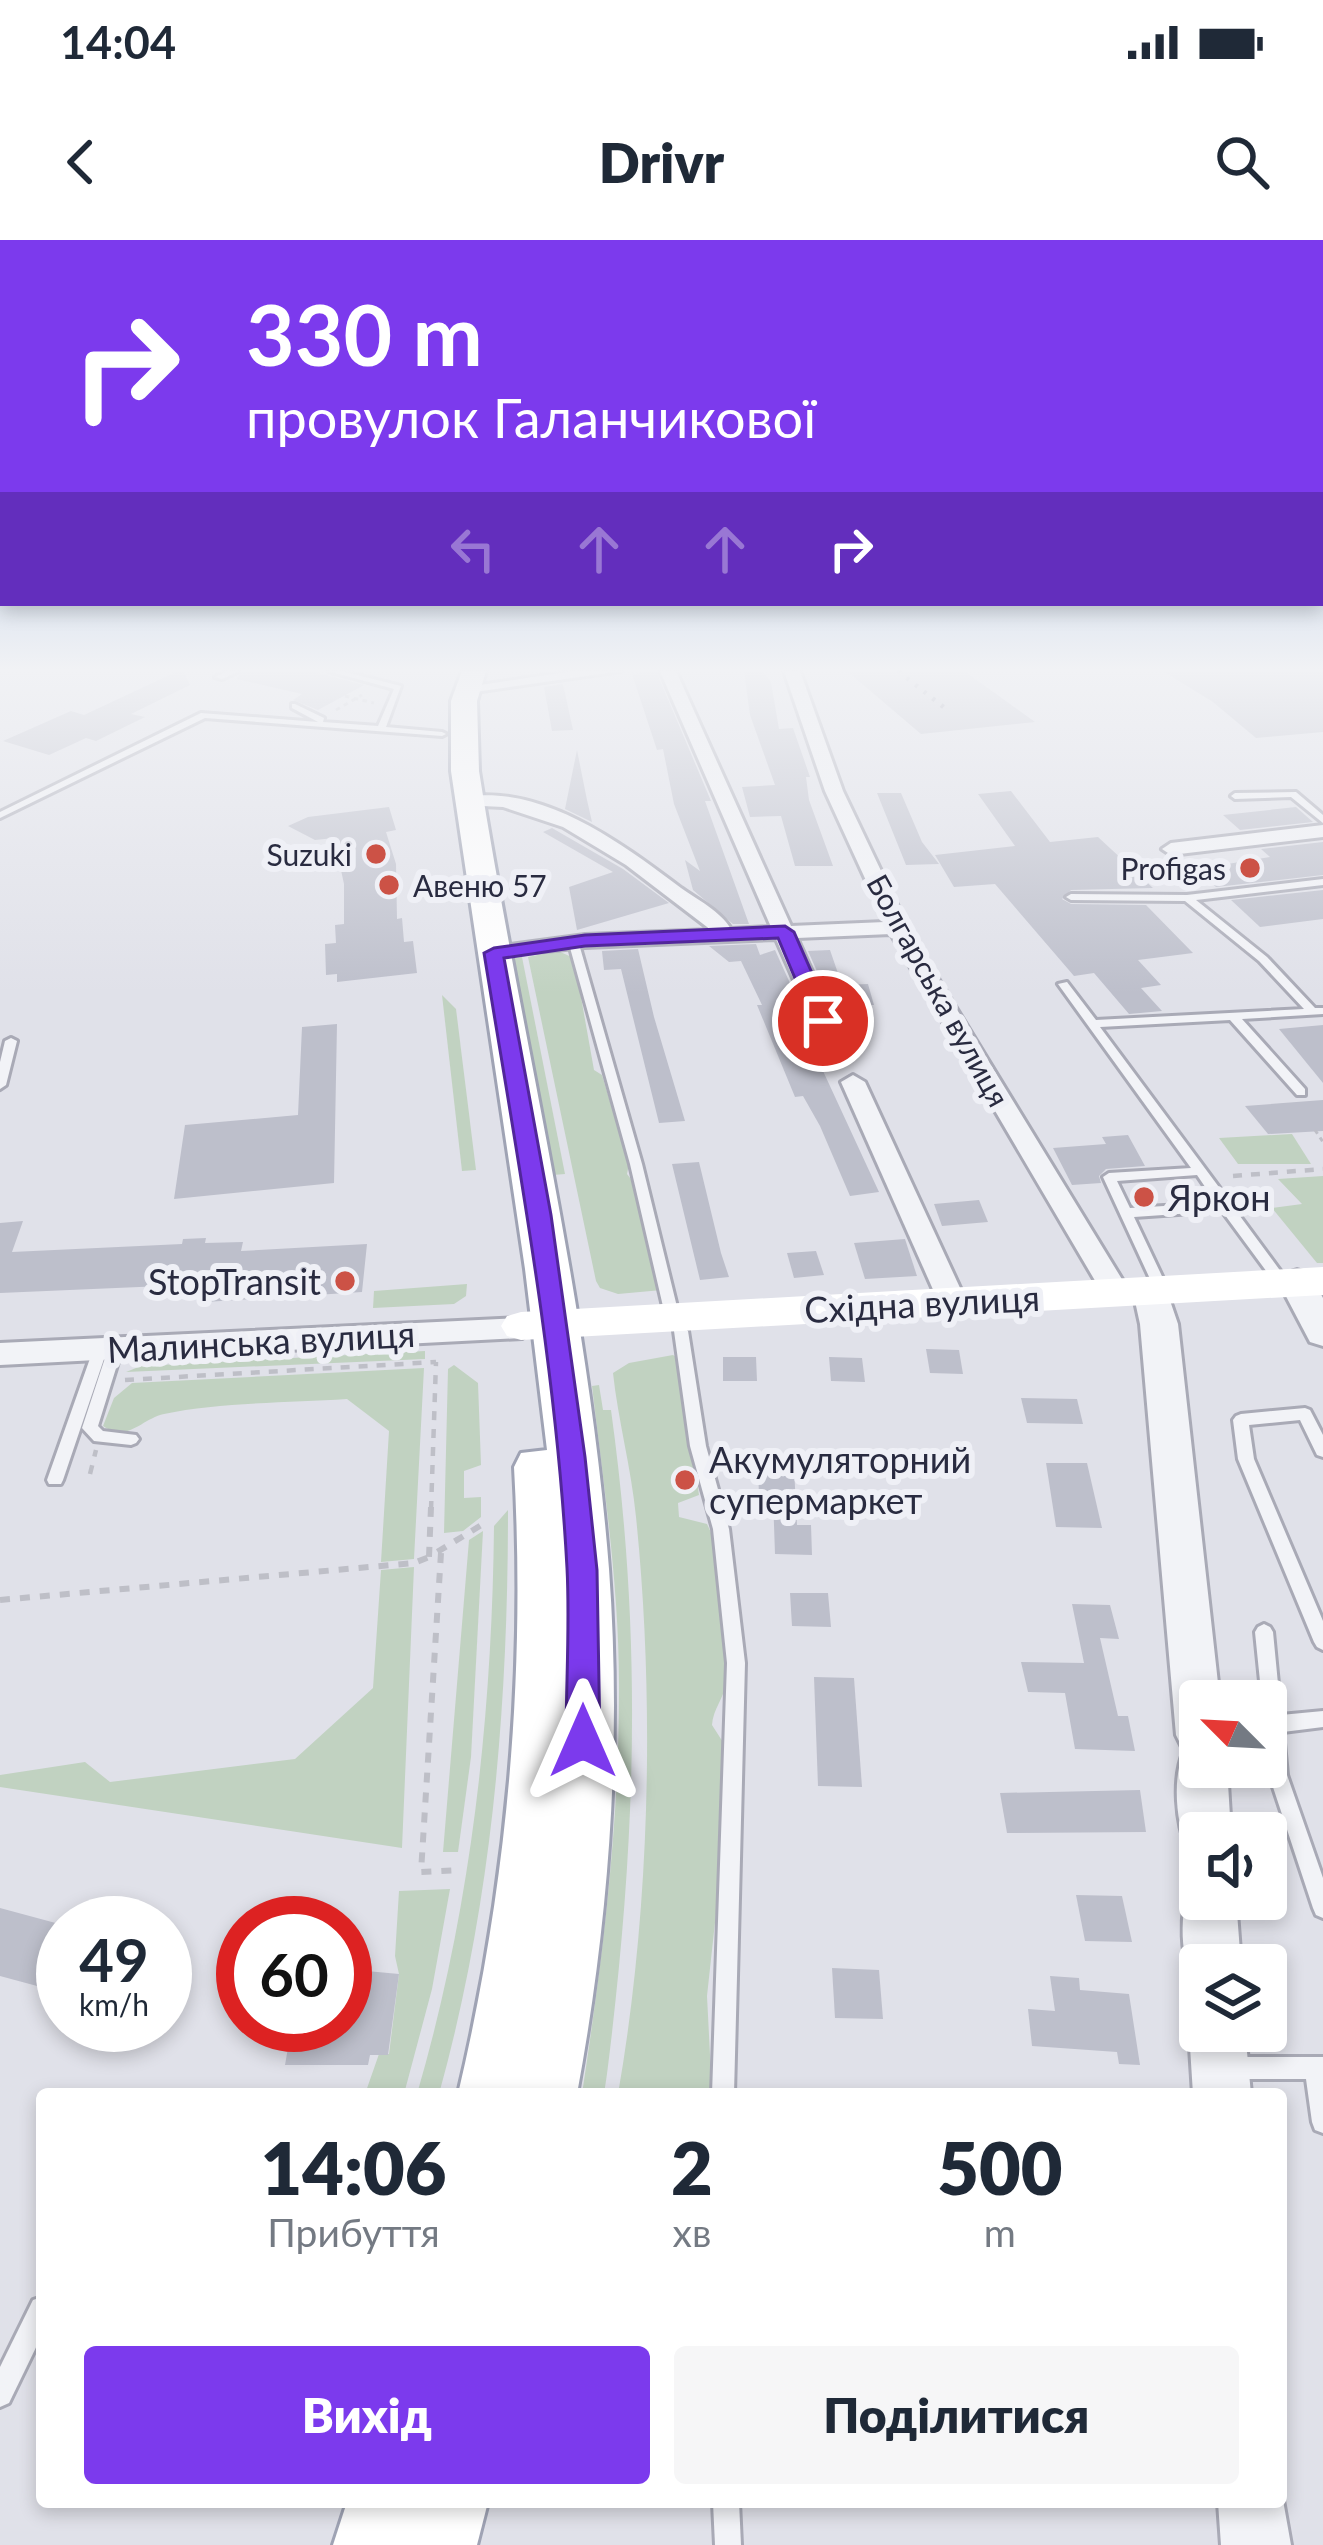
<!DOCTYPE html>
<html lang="uk">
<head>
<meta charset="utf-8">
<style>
  body { margin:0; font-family:Lato,sans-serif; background:#f6f6f7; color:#1f2937; height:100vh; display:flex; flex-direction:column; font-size:45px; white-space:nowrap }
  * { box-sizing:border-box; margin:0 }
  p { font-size:39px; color:#747a83 }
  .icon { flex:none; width:66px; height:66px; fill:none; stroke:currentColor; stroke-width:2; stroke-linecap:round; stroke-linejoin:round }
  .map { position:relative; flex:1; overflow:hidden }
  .side { position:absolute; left:36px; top:1848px; width:1251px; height:420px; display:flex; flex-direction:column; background:#fff; border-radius:12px; box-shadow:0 6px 18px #0003 }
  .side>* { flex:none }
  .guide { position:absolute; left:0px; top:0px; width:1323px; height:366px; box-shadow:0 6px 18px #0003; background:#7c3aed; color:#fff; overflow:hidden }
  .needle { width:78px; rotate:294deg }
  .buttons { position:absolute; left:1179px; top:1440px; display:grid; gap:24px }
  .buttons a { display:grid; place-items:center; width:108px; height:108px; border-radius:12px; background:#fff; box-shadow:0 6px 18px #0003; font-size:60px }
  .speed { position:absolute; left:36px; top:1656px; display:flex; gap:24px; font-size:60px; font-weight:700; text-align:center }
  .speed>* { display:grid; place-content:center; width:156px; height:156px; border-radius:50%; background:#fff; box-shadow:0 6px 18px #0003; line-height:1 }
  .speed small { font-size:30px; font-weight:400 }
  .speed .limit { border:18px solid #d22; background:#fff; color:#111 }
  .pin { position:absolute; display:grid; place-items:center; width:102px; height:102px; color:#fff; margin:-51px; border:6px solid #fff; border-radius:50%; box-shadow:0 3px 12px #0007 }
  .me { position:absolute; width:132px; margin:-66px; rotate:0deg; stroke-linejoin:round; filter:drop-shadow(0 0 9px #0008) }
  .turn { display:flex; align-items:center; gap:42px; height:252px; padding:0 48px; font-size:54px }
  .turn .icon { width:156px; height:156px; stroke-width:2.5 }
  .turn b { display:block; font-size:84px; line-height:102px }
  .lanes { display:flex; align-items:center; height:114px; padding:0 48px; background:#0003; justify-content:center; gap:60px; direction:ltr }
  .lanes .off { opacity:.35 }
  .eta { display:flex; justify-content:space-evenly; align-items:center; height:204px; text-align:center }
  .eta b { font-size:72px; font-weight:800; line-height:84px }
  .primary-button { display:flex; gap:24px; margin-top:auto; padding:24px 48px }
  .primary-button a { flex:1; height:138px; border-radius:12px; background:#7c3aed; color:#fff; font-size:48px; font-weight:800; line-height:138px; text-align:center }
  .primary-button a+a { background:#f6f6f7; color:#1f2937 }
  .status { display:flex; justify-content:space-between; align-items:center; height:84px; padding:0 60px; background:#fff; direction:ltr }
  .status svg { height:33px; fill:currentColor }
  header { display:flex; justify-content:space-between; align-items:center; height:156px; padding:0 48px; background:#fff; font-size:54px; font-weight:800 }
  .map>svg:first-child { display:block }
  .green { fill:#c1d2c1 }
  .building { fill:#bdbfcb }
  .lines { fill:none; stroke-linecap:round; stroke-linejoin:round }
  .service-casing { stroke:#a9aab6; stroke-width:6 }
  .minor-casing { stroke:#a9aab6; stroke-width:6 }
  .tertiary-casing { stroke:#a9aab6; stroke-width:6 }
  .primary-casing { stroke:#9fa3b4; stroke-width:6 }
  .path-far2 { stroke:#bebfc7; stroke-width:3; stroke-dasharray:4.5 4.5; stroke-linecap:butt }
  .path-far1 { stroke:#bebfc7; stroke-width:4.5; stroke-dasharray:9 9; stroke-linecap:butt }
  .path { stroke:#bebfc7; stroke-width:6; stroke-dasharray:10 10; stroke-linecap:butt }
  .service { fill:#f2f3f7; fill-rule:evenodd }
  .minor { fill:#f2f3f7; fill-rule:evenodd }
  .tertiary { fill:#f2f3f7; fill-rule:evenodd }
  .secondary { fill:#fff; fill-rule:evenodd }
  .primary { fill:#fff; fill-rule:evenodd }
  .rail { stroke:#797d92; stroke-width:4.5; stroke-dasharray:3 8; stroke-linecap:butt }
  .route { fill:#7c3aed; stroke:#51269a; stroke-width:3 }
  .poi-dot { fill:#cc5246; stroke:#eff0f6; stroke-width:4.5 }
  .labels { text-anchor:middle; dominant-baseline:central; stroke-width:12; stroke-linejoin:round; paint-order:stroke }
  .far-poi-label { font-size:30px; fill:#292b40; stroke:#eff0f6; text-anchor:end }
  .far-street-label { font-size:30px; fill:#292b40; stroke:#eff0f6 }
  .poi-label { font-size:36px; fill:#292b40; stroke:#eff0f6; text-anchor:start }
  .street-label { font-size:36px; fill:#292b40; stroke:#eff0f6 }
</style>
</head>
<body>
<div class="status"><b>14:04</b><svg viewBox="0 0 49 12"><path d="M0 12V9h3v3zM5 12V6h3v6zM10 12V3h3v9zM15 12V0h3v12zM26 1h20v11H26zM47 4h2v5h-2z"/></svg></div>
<header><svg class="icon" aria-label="back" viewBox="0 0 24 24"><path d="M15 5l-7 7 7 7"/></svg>Drivr<svg class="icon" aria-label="search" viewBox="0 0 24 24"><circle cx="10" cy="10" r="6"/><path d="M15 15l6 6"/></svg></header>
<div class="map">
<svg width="1323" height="2305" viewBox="0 0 1323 2305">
  <rect width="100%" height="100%" fill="#e0e1e9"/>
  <g class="green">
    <polygon points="558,711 574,718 594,830 602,835 629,924 627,934 637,947 662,1050 618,1054 600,1048 596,1041 528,717"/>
    <polygon points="522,717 565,934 553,935 513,718"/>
    <polygon points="442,755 456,769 476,930 462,931"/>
    <polygon points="1292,894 1311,924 1238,924 1219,898"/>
    <polygon points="1323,936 1323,1023 1317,1023 1272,968 1302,964 1278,939"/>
    <polygon points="467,1044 466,1056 454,1064 373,1068 374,1051"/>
    <polygon points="425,1111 425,1119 126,1132 141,1126"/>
    <path d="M673 1115 679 1119 699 1255 678 1263 679 1277 707 1284C726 1320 734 1401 727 1441 724 1458 713 1469 712 1485L728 1510 732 1526 707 1756 712 1854H618C650 1671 655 1461 636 1277 631 1227 618 1180 613 1133L629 1123Z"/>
    <polygon points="454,1125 478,1143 481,1225 464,1231 464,1258 481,1257 481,1277 463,1291 444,1293 448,1129"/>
    <path d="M424 1128 414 1319 381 1322 389 1191 347 1159C290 1163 219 1162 164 1174 141 1179 128 1203 103 1186L114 1158 132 1143Z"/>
    <path d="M599 1145 603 1170H611C643 1401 636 1604 607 1834L604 1854H582C602 1722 619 1588 619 1455 620 1351 604 1249 592 1146Z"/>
    <path d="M508 1270C508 1468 492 1663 439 1854H417C471 1669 492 1478 494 1286Z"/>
    <polygon points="483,1291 471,1517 458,1612 443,1612 469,1300"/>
    <polygon points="414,1327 402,1608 0,1547 0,1535 85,1522 110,1542 295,1519 373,1448 381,1330"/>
    <polygon points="450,1649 432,1749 404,1854 365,1854 379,1814 389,1814 399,1734 395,1716 399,1651"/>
  </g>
  <g class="building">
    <polygon points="178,431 183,431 190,445 131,474 145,477 96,501 86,498 49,515 3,501 71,471 84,475"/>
    <polygon points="243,431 310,431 364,445 318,470 293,460 302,454 237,439"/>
    <polygon points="656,431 711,561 705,561 749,684 733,684 693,650 685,620 700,631 674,564 663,509 657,510 632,434"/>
    <polygon points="744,431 763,431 771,442 779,489 793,488 810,537 806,537 809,560 833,626 795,626 781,576 750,577 742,547 775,545 750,475"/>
    <polygon points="847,431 964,431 1035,482 921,494"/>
    <polygon points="1163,431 1323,431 1323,492 1256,498 1213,462"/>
    <polygon points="563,444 573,490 552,491 544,447"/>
    <polygon points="577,510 587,560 592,582 565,569"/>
    <polygon points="1011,551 1050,602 1098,597 1153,648 1071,650 1062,659 1071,664 1146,665 1193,713 1138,720 1161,745 1141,748 1162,771 1129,774 1094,733 1074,736 995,644 954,647 935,615 1015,606 978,554"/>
    <polygon points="877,553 901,553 922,602 939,624 906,625"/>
    <polygon points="389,567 396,590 386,592 396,624 397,679 402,678 404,702 413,701 417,733 337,742 337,734 326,735 325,704 336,703 335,685 344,684 344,644 334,598 315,600 288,586 308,577"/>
    <polygon points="1296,567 1313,582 1240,590 1223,575"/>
    <polygon points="552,588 623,629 669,663 577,690 569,647 613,632 543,592"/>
    <polygon points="1323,602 1323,635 1216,647 1197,629 1270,617 1261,609"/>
    <polygon points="1323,650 1323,679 1260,687 1231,660"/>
    <polygon points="756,704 760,715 775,710 808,783 821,792 838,779 808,711 830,710 842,745 868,744 874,765 858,765 868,787 863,787 867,802 848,806 851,817 817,818 879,952 850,956 820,886 803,856 795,857 757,765 762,765 741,721 729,722 709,706"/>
    <polygon points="638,709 654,777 685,881 659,883 621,729 604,730 602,711"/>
    <polygon points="337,784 334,943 174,959 185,885 298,875 302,787"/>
    <polygon points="1323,785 1323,843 1279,789"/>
    <polygon points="1323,860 1323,891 1268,894 1245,866"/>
    <polygon points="1128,895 1145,926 1106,929 1099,936 1101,943 1072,945 1053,908 1106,904 1102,897"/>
    <polygon points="699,922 721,1013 729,1037 700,1040 672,924"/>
    <polygon points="979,960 988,982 942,986 934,964"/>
    <polygon points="23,981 12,1012 182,1004 183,999 206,998 205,1003 243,1002 241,1011 367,1004 362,1052 205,1062 209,1044 0,1053 0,983"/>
    <polygon points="905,999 917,1036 865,1039 854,1003"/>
    <polygon points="816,1011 824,1035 794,1038 787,1013"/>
    <polygon points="926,1109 959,1110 963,1134 930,1133"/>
    <polygon points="723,1117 756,1117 757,1141 723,1141"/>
    <polygon points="829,1117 862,1118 865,1142 831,1141"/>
    <polygon points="1021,1158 1077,1159 1083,1184 1027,1183"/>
    <polygon points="1046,1223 1087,1223 1102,1288 1056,1287"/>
    <polygon points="758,1227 794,1228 797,1285 811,1285 812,1315 775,1314 773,1256 759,1256"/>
    <polygon points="790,1353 828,1353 831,1387 792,1386"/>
    <polygon points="1072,1364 1110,1365 1119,1399 1100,1398 1118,1476 1128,1476 1135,1511 1075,1509 1065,1453 1028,1452 1021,1422 1084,1423"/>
    <polygon points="814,1437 854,1438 862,1547 818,1546"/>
    <polygon points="1140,1550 1146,1592 1007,1593 1000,1553"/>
    <polygon points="1076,1655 1122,1656 1132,1702 1085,1701"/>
    <polygon points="0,1668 63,1685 63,1753 0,1736"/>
    <polygon points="832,1728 879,1730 883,1779 835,1778"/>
    <polygon points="345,1729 399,1734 388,1815 370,1815 368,1825 285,1825 292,1785 345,1785"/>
    <polygon points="1050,1736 1079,1738 1080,1750 1129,1754 1140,1825 1119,1824 1117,1812 1032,1806 1028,1769 1055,1771"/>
  </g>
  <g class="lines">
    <defs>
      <g id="service">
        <polygon points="228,431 239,431 222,439 215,437"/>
        <polygon points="328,431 341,431 401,446 386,487 442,492 446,494 442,496 205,478 0,578 0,572 201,473 318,482 292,468 292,464 295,464 324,478 323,482 378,486 394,449"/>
        <polygon points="1296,552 1323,575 1323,583 1291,557 1235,559 1231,556 1235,553"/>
        <path d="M1323 639V645L1196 660 1267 717 1315 768H1323V774L1242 779 1305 849V855H1297L1230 780 1100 787 1230 962 1234 963V968L1290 1044 1283 1049 1278 1047 1222 971 1134 977 1169 1051 1162 1056 1157 1054 1103 937 1109 933 1191 928 1058 744 1067 742 1096 780 1304 769 1259 721 1185 661 1071 660 1066 657 1071 654 1187 655ZM1197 935 1216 963 1130 968 1117 941Z"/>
        <polygon points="570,702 579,704 642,924 679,1075 672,1080 665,1075 630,924 569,704"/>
        <polygon points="11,798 17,801 6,845 0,849 0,822 5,801"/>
        <polygon points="681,1086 688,1091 706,1206 729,1289 745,1423 734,1854 712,1854 727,1423 713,1289 690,1206 674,1091"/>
        <polygon points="115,1104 122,1109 98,1186 103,1191 136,1195 139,1199 136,1203 131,1205 94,1201 82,1188 108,1109"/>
        <polygon points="100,1105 107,1110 63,1240 61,1244 49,1244 47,1240 93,1110"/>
        <polygon points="1305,1168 1310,1170 1323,1195 1323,1217 1317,1215 1300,1180 1249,1185 1254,1219 1323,1381 1323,1410 1317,1407 1314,1402 1238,1219 1233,1180 1236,1176 1241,1174"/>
        <polygon points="1264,1384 1270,1387 1273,1392 1281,1475 1323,1471 1323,1487 1283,1492 1287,1535 1323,1638 1323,1678 1316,1675 1313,1668 1269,1535 1266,1461 1262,1461 1255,1392 1258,1387"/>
        <polygon points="1229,1817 1323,1817 1323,1893 1315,1890 1312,1882 1306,1839 1229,1839 1221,1836 1218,1828 1221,1820"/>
        <polygon points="42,2057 42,2095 9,2163 0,2167 0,2127 33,2060"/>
        <polygon points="713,2262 739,2262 741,2305 715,2305"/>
      </g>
      <g id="minor">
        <polygon points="574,431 621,431 468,453 460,448"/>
        <path d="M660 431H676L791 686 885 682 825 551 784 431H800L843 551 912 696 1131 1054 1127 1061H1107L891 694 797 698 834 781 823 788 812 781 776 699 585 707 487 717 484 713 494 707 585 695 711 690 626 625 563 587 503 567 463 565V557C543 544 621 603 681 648 698 660 720 671 731 689L771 687Z"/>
        <polygon points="1323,585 1323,597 1171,615 1162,609 1171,603"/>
        <polygon points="853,835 865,842 967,1063 963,1070 953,1073 939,1063 841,842"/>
        <polygon points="522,1078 536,1088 522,1098 0,1125 0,1103"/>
      </g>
      <g id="tertiary">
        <polygon points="1297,1030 1310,1034 1323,1058 1323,1106 1310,1102 1279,1043 1284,1034"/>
        <path d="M1151 1039 1164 1043 1178 1084 1220 1461H1200V1527H1227L1231 1593H1200V1616L1188 1611C1176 1583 1172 1539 1184 1511L1176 1495 1140 1084 1133 1052 1138 1043Z"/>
        <path d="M1200 1637V1659H1236L1241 1725H1200V1746C1177 1726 1180 1668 1191 1640Z"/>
        <polygon points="1200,1770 1200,1791 1245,1791 1251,1854 1193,1854 1189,1791"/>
        <polygon points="1281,2249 1291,2305 1221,2305 1218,2262 1281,2262"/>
      </g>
      <g id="primary">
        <path d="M462 431H486L477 461 479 531C521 797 588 1060 609 1329 622 1505 609 1681 577 1854H458C507 1646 526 1440 514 1227L521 1213 547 1210 525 1029 451 531V461Z"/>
        <polygon points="347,2262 488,2262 477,2305 333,2305"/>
      </g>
    </defs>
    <use href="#service" class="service-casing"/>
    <use href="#minor" class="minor-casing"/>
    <use href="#tertiary" class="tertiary-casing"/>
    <use href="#primary" class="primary-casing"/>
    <g class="path-far2">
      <polyline points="345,456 374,463"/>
      <polyline points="336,470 362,455"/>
      <polyline points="1315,890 1323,902"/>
    </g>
    <g class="path-far1">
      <polyline points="1233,936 1323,929"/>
      <polyline points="125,1140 436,1122"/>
      <polyline points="90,1234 96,1210"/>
      <polyline points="431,1270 436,1122"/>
    </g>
    <g class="path">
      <polyline points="431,1267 429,1317 488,1281"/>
      <polyline points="441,1313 421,1632 460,1630"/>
      <polyline points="0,1360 414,1323 429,1317"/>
    </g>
    <use href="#service" class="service"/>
    <use href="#minor" class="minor"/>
    <use href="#tertiary" class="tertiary"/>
    <polygon class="secondary" points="1323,1027 1323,1055 521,1100 507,1096 501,1086 507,1076 521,1072"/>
    <use href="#primary" class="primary"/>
    <polyline class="rail" points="898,431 946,469"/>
  </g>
  <linearGradient id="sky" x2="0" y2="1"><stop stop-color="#89aedb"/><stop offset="0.57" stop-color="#f1f2f5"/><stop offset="1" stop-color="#f1f2f5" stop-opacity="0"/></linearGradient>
  <rect width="1323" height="754" fill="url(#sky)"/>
  <path class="route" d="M785 686 794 692 833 781 830 785 813 781 778 698 585 706 504 718 551 975 585 1217 597 1330 600 1501 595 1512 583 1517 571 1512 566 1501C566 1444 570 1385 567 1328 556 1122 517 917 484 713L494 708 585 695Z"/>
  <g class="poi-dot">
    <circle cx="376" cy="614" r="12"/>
    <circle cx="1250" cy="628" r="12"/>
    <circle cx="389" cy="645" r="12"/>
    <circle cx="1144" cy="957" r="12"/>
    <circle cx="345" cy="1041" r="12"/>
    <circle cx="685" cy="1240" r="12"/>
  </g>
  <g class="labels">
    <g class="far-poi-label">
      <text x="352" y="614">Suzuki</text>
      <text x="1226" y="628">Profigas</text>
      <text x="413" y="645" text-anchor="start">Авеню 57</text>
    </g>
    <g class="far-street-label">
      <text transform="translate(939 750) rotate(61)">Болгарська вулиця</text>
    </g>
    <g class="poi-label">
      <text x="1168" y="957">Яркон</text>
      <text x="321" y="1041" text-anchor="end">StopTransit</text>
      <text x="709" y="1219">Акумуляторний<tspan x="709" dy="41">супермаркет</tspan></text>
    </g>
    <g class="street-label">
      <text transform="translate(922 1063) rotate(-3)">Східна вулиця</text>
      <text transform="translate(261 1101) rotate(-3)">Малинська вулиця</text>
    </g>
  </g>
</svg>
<div class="buttons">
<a><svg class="needle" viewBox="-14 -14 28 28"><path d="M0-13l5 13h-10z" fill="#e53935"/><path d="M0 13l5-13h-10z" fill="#747a83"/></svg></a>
<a><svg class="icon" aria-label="sound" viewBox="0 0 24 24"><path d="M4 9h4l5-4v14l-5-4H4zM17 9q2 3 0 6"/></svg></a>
<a><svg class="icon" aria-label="layers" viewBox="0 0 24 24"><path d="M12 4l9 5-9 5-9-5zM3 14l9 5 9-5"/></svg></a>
</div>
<div class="speed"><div>49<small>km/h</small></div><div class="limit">60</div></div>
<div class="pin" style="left:823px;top:781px;background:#d93025"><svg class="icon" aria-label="arrive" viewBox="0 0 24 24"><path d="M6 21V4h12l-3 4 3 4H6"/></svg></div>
<svg class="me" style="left:583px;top:1501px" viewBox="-20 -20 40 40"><path d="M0-17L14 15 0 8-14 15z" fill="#7c3aed" stroke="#fff" stroke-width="4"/></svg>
<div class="guide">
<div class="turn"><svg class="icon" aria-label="right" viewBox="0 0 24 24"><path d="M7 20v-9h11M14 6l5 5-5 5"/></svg><div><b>330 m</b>провулок Галанчикової</div></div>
<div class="lanes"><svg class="icon off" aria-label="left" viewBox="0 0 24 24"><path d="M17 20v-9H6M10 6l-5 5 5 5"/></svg><svg class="icon off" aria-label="ahead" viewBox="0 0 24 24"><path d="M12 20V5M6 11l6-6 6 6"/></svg><svg class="icon off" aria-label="ahead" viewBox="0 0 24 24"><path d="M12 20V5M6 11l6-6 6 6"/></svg><svg class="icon" aria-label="right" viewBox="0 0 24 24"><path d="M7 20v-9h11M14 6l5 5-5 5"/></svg></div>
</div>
<section class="side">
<div class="eta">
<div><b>14:06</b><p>Прибуття</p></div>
<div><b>2</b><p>хв</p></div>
<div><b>500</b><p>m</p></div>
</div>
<div class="primary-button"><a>Вихід</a><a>Поділитися</a></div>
</section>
</div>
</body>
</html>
